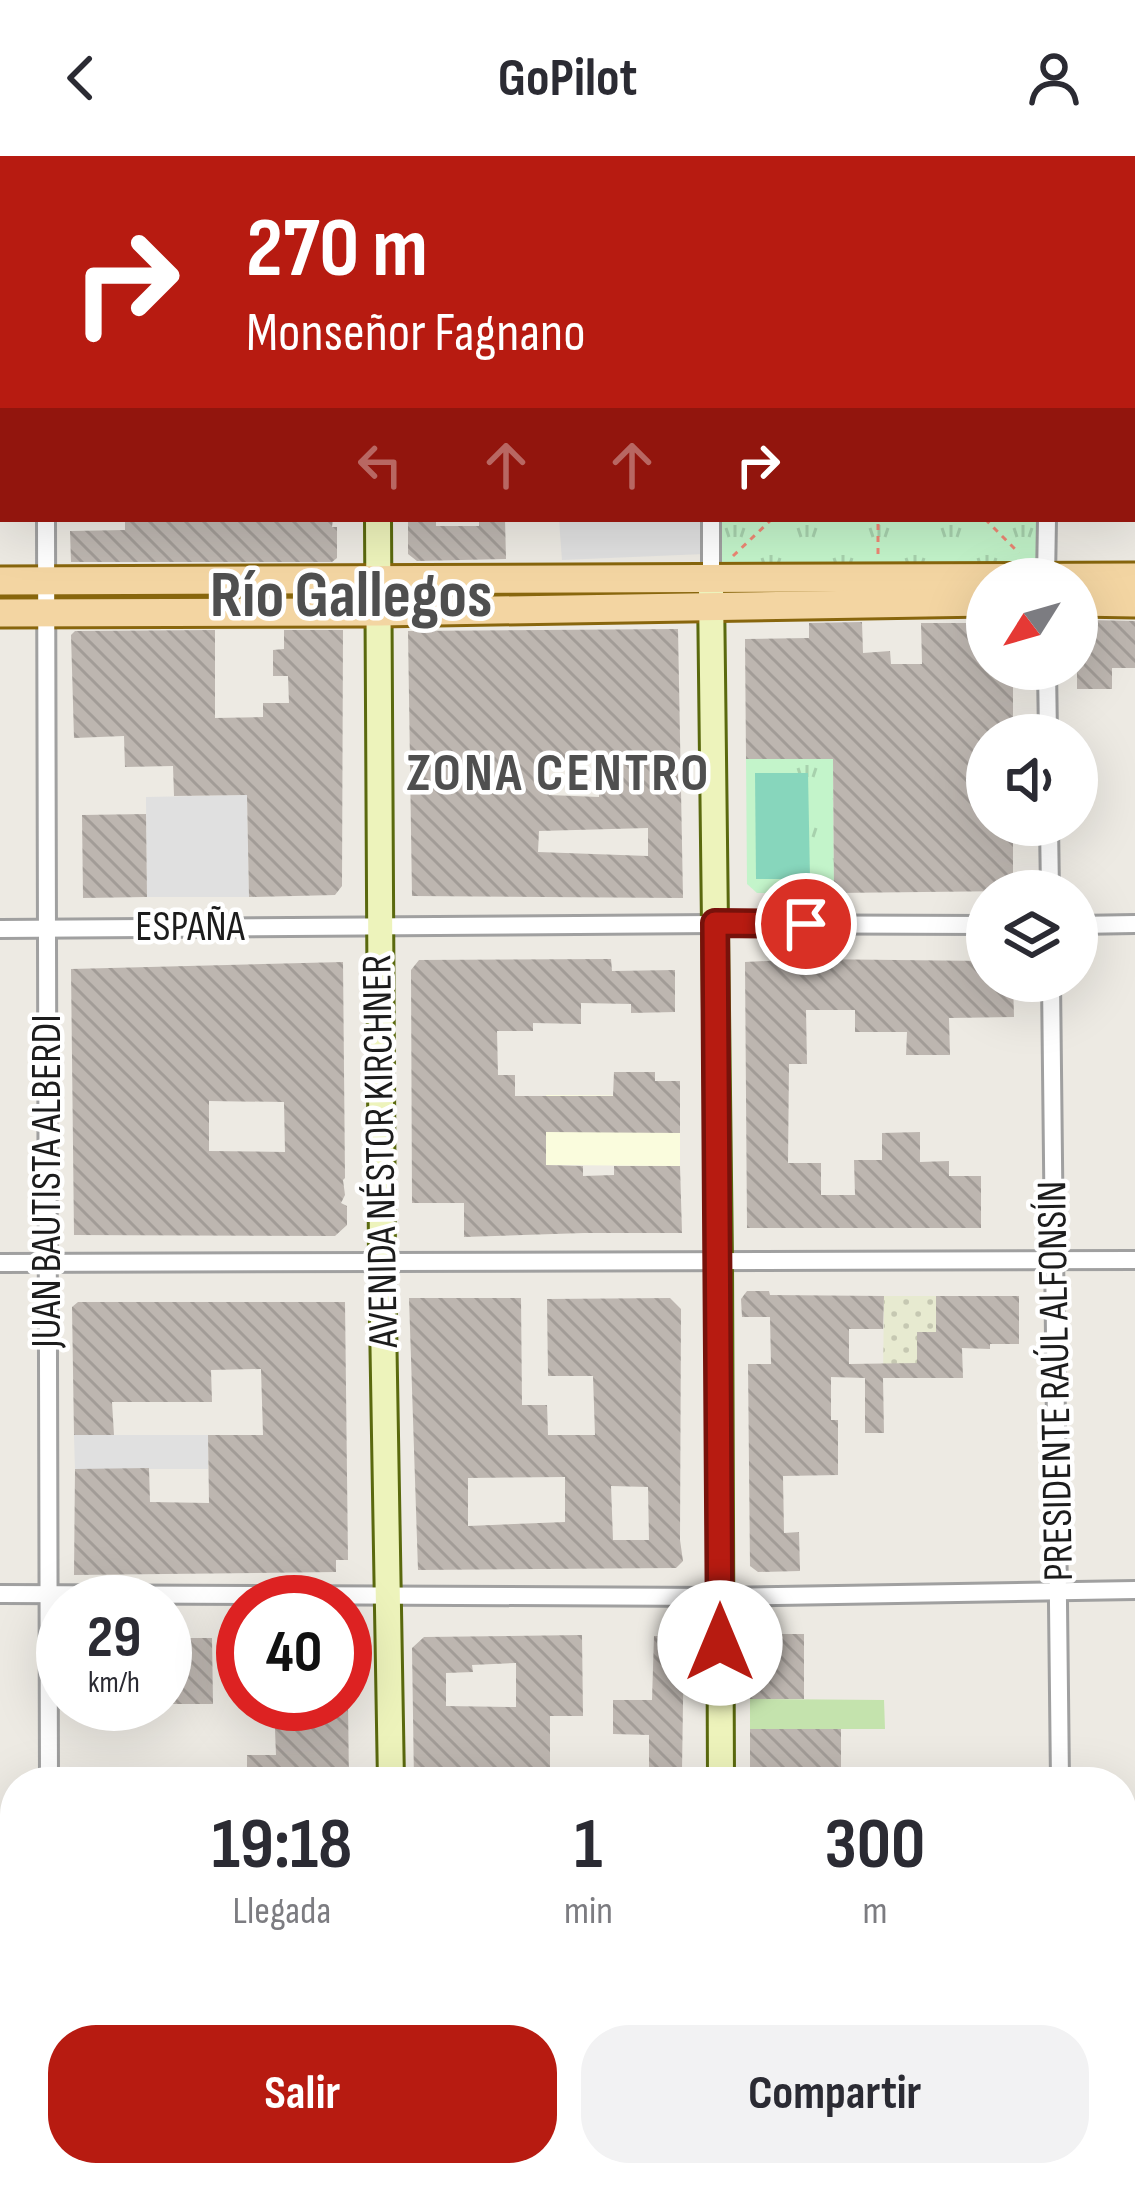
<!DOCTYPE html>
<html lang="es">
<head>
<meta charset="utf-8">
<style>
  body { margin:0; font-family:"Sofia Sans Condensed",sans-serif; background:#f2f2f3; color:#2b2b33; height:100vh; display:flex; flex-direction:column; font-size:45px; white-space:nowrap }
  * { box-sizing:border-box; margin:0 }
  p { font-size:39px; color:#7c7c81 }
  .icon { flex:none; width:66px; height:66px; fill:none; stroke:currentColor; stroke-width:2; stroke-linecap:round; stroke-linejoin:round }
  .map { position:relative; flex:1; overflow:hidden }
  .details { position:absolute; left:0px; top:1611px; width:1137px; height:420px; display:flex; flex-direction:column; background:#fff; border-radius:48px 48px 0 0; box-shadow:0 12px 48px #0002 }
  .details>* { flex:none }
  .banner { position:absolute; left:0px; top:0px; width:1137px; height:366px; box-shadow:0 12px 48px #0002; background:#b71b11; color:#fff; overflow:hidden }
  .needle { width:78px; rotate:233deg }
  .buttons { position:absolute; left:966px; top:402px; display:grid; gap:24px }
  .buttons a { display:grid; place-items:center; width:132px; height:132px; border-radius:50%; background:#fff; box-shadow:0 12px 48px #0002; font-size:60px }
  .speed { position:absolute; left:36px; top:1419px; display:flex; gap:24px; font-size:60px; font-weight:700; text-align:center }
  .speed>* { display:grid; place-content:center; width:156px; height:156px; border-radius:50%; background:#fff; box-shadow:0 12px 48px #0002; line-height:1 }
  .speed small { font-size:30px; font-weight:400 }
  .speed .limit { border:18px solid #d22; background:#fff; color:#111 }
  .pin { position:absolute; display:grid; place-items:center; width:102px; height:102px; color:#fff; margin:-51px; border:6px solid #fff; border-radius:50%; box-shadow:0 3px 12px #0007 }
  .me { position:absolute; width:132px; margin:-66px; rotate:0deg; stroke-linejoin:round; filter:drop-shadow(0 0 9px #0008) }
  .turn { display:flex; align-items:center; gap:42px; height:252px; padding:0 48px; font-size:54px }
  .turn .icon { width:156px; height:156px; stroke-width:2.5 }
  .turn b { display:block; font-size:84px; line-height:102px }
  .lanes { display:flex; align-items:center; height:114px; padding:0 48px; background:#0003; justify-content:center; gap:60px; direction:ltr }
  .lanes .off { opacity:.35 }
  .eta { display:flex; justify-content:space-evenly; align-items:center; height:204px; text-align:center }
  .eta b { font-size:72px; font-weight:700; line-height:84px }
  .action { display:flex; gap:24px; margin-top:auto; padding:24px 48px }
  .action a { flex:1; height:138px; border-radius:48px; background:#b71b11; color:#fff; font-size:48px; font-weight:700; line-height:138px; text-align:center }
  .action a+a { background:#f2f2f3; color:#2b2b33 }
  header { display:flex; justify-content:space-between; align-items:center; height:156px; padding:0 48px; background:#fff; font-size:54px; font-weight:700 }
  .map>svg:first-child { display:block }
  .education { fill:#fafcdd }
  .farmland { fill:url(#farmland-dots) }
  .grass { fill:#c4e3ad }
  .park { fill:url(#park-tufts) }
  .pitch { fill:#87d6bc }
  .parking { fill:#e0e0e0 }
  .building { fill:url(#building-back-hatch); fill-rule:evenodd }
  .lines { fill:none; stroke-linecap:round; stroke-linejoin:round }
  .street-casing { stroke:#a0a0a0; stroke-width:22 }
  .secondary-casing { stroke:#5a690e; stroke-width:30 }
  .primary-casing { stroke:#88660d; stroke-width:33 }
  .path { stroke:#ed8774; stroke-width:3; stroke-dasharray:6 6; stroke-linecap:butt }
  .street { stroke:#fff; stroke-width:16 }
  .secondary { stroke:#edf3bb; stroke-width:24 }
  .primary { stroke:#f3d5a2; stroke-width:27 }
  .route-casing { stroke:#77120b; stroke-width:30 }
  .route { stroke:#b71b11; stroke-width:21 }
  .labels { text-anchor:middle; dominant-baseline:central; stroke-width:9; stroke-linejoin:round; paint-order:stroke }
  .street-label { font-size:42px; fill:#1c1c1c; stroke:#fff }
  .district-label { font-size:54px; font-weight:bold; letter-spacing:3px; fill:#4f4f4f; stroke:#fff }
  .town-label { font-size:66px; font-weight:bold; fill:#4f4f4f; stroke:#fff }
</style>
</head>
<body>
<header><svg class="icon" aria-label="back" viewBox="0 0 24 24"><path d="M15 5l-7 7 7 7"/></svg>GoPilot<svg class="icon" aria-label="person" viewBox="0 0 24 24"><circle cx="12" cy="8" r="4"/><path d="M4 21q1-7 8-7t8 7"/></svg></header>
<div class="map">
<svg width="1135" height="2031" viewBox="0 0 1135 2031">
  <defs>
    <pattern id="farmland-dots" width="8" height="8" patternUnits="userSpaceOnUse" patternTransform="scale(3)"><rect width="8" height="8" fill="#e7ead0"/><path d="M2 2h.1M6 6h.1" fill="none" stroke="#c6c8b2" stroke-width="1.8" stroke-linecap="round"/></pattern>
    <pattern id="park-tufts" width="24" height="20" patternUnits="userSpaceOnUse" patternTransform="scale(3)"><rect width="24" height="20" fill="#c3f4ca"/><path d="M3 7l-1-3M5 7V3M7 7l1-3M15 17l-1-3M17 17v-4M19 17l1-3" fill="none" stroke="#a7d1ad"/></pattern>
    <pattern id="building-back-hatch" width="6" height="6" patternUnits="userSpaceOnUse" patternTransform="scale(3)"><rect width="6" height="6" fill="#bdb6b0"/><path d="M-1 5l2 2M0 0l6 6M5-1l2 2" fill="none" stroke="#a29c97"/></pattern>
  </defs>
  <rect width="100%" height="100%" fill="#edeae3"/>
  <polygon class="education" points="546,939 680,940 680,1010 546,1009"/>
  <polygon class="farmland" points="884,1140 936,1140 936,1222 883,1221"/>
  <polygon class="grass" points="750,1543 884,1544 885,1573 750,1573"/>
  <g class="park">
    <polygon points="711,363 1047,363 1046,421 711,421"/>
    <polygon points="746,603 833,603 834,737 757,737 747,728"/>
  </g>
  <polygon class="pitch" points="755,617 808,617 810,723 756,723"/>
  <g class="parking">
    <polygon points="559,363 704,363 704,398 562,404"/>
    <polygon points="247,639 249,741 147,741 146,641"/>
    <polygon points="74,1279 208,1279 208,1313 75,1313"/>
  </g>
  <g class="building">
    <polygon points="125,363 333,363 332,371 337,371 337,402 332,406 71,406 70,375 125,374"/>
    <polygon points="408,363 436,363 436,370 479,370 479,363 505,363 506,403 417,405 408,398"/>
    <polygon points="1088,464 1135,465 1135,512 1112,512 1112,533 1077,533 1077,477"/>
    <polygon points="862,466 863,497 890,495 891,508 922,508 921,467 987,467 987,513 1013,513 1013,579 987,579 987,669 1013,669 1013,735 834,737 833,603 746,603 745,483 809,482 809,467"/>
    <path d="M678 473 683 742 412 740 408 475ZM599 605V641L549 639 547 606ZM648 672V700L538 696 539 675Z"/>
    <polygon points="215,474 215,562 263,561 263,547 289,547 288,520 273,520 273,494 284,493 284,474 343,474 342,730 335,739 249,741 247,639 174,640 173,610 125,611 124,580 74,582 71,479 75,475"/>
    <polygon points="146,658 147,741 83,742 82,659"/>
    <polygon points="611,803 612,815 675,814 675,856 631,857 631,848 581,847 581,868 533,867 533,875 497,875 498,919 515,919 515,940 613,940 614,916 655,916 655,925 680,925 680,977 546,976 546,1009 583,1010 583,1020 614,1019 614,1010 680,1010 682,1077 584,1077 464,1081 464,1047 412,1047 411,814 419,804"/>
    <polygon points="806,803 987,805 987,825 1013,825 1014,861 949,862 950,899 906,899 907,876 855,876 855,854 806,854 807,908 789,908 788,1007 821,1007 821,1039 855,1039 854,1004 882,1004 882,977 920,976 920,1006 949,1005 949,1020 981,1020 981,1072 747,1072 745,806"/>
    <path d="M343 806 345 1022 343 1024 345 1039 341 1047 347 1050V1069L335 1080 74 1079 71 813ZM209 945 284 946 285 996 209 995Z"/>
    <polygon points="747,1135 769,1135 770,1139 884,1140 883,1173 849,1173 849,1208 917,1207 917,1176 936,1176 936,1140 1019,1140 1019,1188 990,1188 990,1193 962,1192 963,1222 883,1222 884,1277 865,1277 865,1222 831,1221 831,1264 838,1264 838,1319 783,1320 784,1377 799,1376 800,1415 758,1416 750,1410 748,1208 771,1208 770,1161 742,1161 741,1143"/>
    <path d="M409 1142H521L522 1249H547L548 1279H595L593 1220H548L547 1143 670 1142 681 1153 680 1384 683 1405 676 1412 418 1414ZM565 1321V1366L468 1370V1322ZM611 1330 648 1331 649 1384H613Z"/>
    <polygon points="78,1146 345,1146 348,1404 336,1404 336,1416 74,1419 75,1313 149,1312 150,1346 209,1347 208,1279 263,1279 261,1213 211,1214 212,1246 112,1246 114,1279 74,1279 72,1151"/>
    <polygon points="761,1478 804,1478 804,1543 750,1543 751,1490"/>
    <path d="M582 1479 583 1560H550V1626H414L412 1492 424 1481ZM516 1507V1551L446 1550V1517L473 1516 472 1509Z"/>
    <polygon points="654,1480 684,1481 682,1614 687,1614 686,1626 644,1626 644,1612 649,1612 649,1579 613,1578 613,1544 652,1544"/>
    <polygon points="165,1482 212,1482 213,1548 165,1548"/>
    <polygon points="274,1548 348,1548 349,1626 247,1626 247,1599 276,1599"/>
    <polygon points="750,1573 841,1573 841,1614 811,1614 811,1626 750,1626"/>
    <rect x="272" y="2016" width="78" height="15"/>
    <rect x="416" y="2016" width="94" height="15"/>
  </g>
  <g class="lines">
    <defs>
      <g id="street">
        <polyline points="45,0 45,3"/>
        <polyline points="711,0 711,3"/>
        <polyline points="1051,3 1051,0"/>
        <polyline points="1134,90 1135,90"/>
        <polyline points="0,99 3,99"/>
        <polyline points="46,363 49,1626"/>
        <polyline points="711,421 711,363"/>
        <polyline points="1046,423 1047,363"/>
        <polyline points="1047,513 1048,579"/>
        <polyline points="1049,669 1050,735"/>
        <polyline points="1077,769 1135,768"/>
        <polyline points="0,773 715,768 987,769"/>
        <polyline points="1051,825 1060,1626"/>
        <polyline points="0,1107 1135,1104"/>
        <polyline points="0,1438 720,1441 1135,1434"/>
        <polyline points="1122,1775 1135,1775"/>
        <polyline points="0,1779 15,1779"/>
        <polyline points="1062,2016 1062,2031"/>
        <polyline points="47,2031 48,2016"/>
      </g>
      <g id="secondary">
        <polyline points="374,3 374,0"/>
        <polyline points="378,363 382,1106 391,1626"/>
        <polyline points="711,434 719,1105 721,1626"/>
        <polyline points="394,2016 394,2031"/>
        <polyline points="722,2016 722,2031"/>
      </g>
      <g id="primary">
        <polyline points="0,425 1135,421"/>
        <polyline points="1077,446 1135,447"/>
        <polyline points="0,457 379,456 987,446"/>
      </g>
    </defs>
    <use href="#street" class="street-casing"/>
    <use href="#secondary" class="secondary-casing"/>
    <use href="#primary" class="primary-casing"/>
    <g class="path">
      <polyline points="985,363 1019,397"/>
      <polyline points="878,398 878,363"/>
      <polyline points="733,400 772,363"/>
    </g>
    <use href="#street" class="street"/>
    <use href="#secondary" class="secondary"/>
    <use href="#primary" class="primary"/>
  </g>
  <g class="lines">
    <defs>
      <polyline id="route" points="720,1487 715,767 806,768"/>
    </defs>
    <use href="#route" class="route-casing"/>
    <use href="#route" class="route"/>
  </g>
  <g class="labels">
    <g class="street-label">
      <text x="190" y="771">ESPAÑA</text>
      <text transform="translate(381 995) rotate(-91)">AVENIDA NÉSTOR KIRCHNER</text>
      <text transform="translate(47 1025) rotate(-90)">JUAN BAUTISTA ALBERDI</text>
      <text transform="translate(1056 1225) rotate(-91)">PRESIDENTE RAÚL ALFONSÍN</text>
    </g>
    <g class="district-label">
      <text x="559" y="617">ZONA CENTRO</text>
    </g>
    <g class="town-label">
      <text x="351" y="440">Río Gallegos</text>
    </g>
  </g>
</svg>
<div class="buttons">
<a><svg class="needle" viewBox="-14 -14 28 28"><path d="M0-13l5 13h-10z" fill="#e53935"/><path d="M0 13l5-13h-10z" fill="#7c7c81"/></svg></a>
<a><svg class="icon" aria-label="sound" viewBox="0 0 24 24"><path d="M4 9h4l5-4v14l-5-4H4zM17 9q2 3 0 6"/></svg></a>
<a><svg class="icon" aria-label="layers" viewBox="0 0 24 24"><path d="M12 4l9 5-9 5-9-5zM3 14l9 5 9-5"/></svg></a>
</div>
<div class="speed"><div>29<small>km/h</small></div><div class="limit">40</div></div>
<div class="pin" style="left:806px;top:768px;background:#d93025"><svg class="icon" aria-label="arrive" viewBox="0 0 24 24"><path d="M6 21V4h12l-3 4 3 4H6"/></svg></div>
<svg class="me" style="left:720px;top:1487px" viewBox="-20 -20 40 40"><circle r="19" fill="#fff"/><path d="M0-13L10 11 0 6-10 11z" fill="#b71b11"/></svg>
<div class="banner">
<div class="turn"><svg class="icon" aria-label="right" viewBox="0 0 24 24"><path d="M7 20v-9h11M14 6l5 5-5 5"/></svg><div><b>270 m</b>Monseñor Fagnano</div></div>
<div class="lanes"><svg class="icon off" aria-label="left" viewBox="0 0 24 24"><path d="M17 20v-9H6M10 6l-5 5 5 5"/></svg><svg class="icon off" aria-label="ahead" viewBox="0 0 24 24"><path d="M12 20V5M6 11l6-6 6 6"/></svg><svg class="icon off" aria-label="ahead" viewBox="0 0 24 24"><path d="M12 20V5M6 11l6-6 6 6"/></svg><svg class="icon" aria-label="right" viewBox="0 0 24 24"><path d="M7 20v-9h11M14 6l5 5-5 5"/></svg></div>
</div>
<section class="details">
<div class="eta">
<div><b>19:18</b><p>Llegada</p></div>
<div><b>1</b><p>min</p></div>
<div><b>300</b><p>m</p></div>
</div>
<div class="action"><a>Salir</a><a>Compartir</a></div>
</section>
</div>
</body>
</html>
